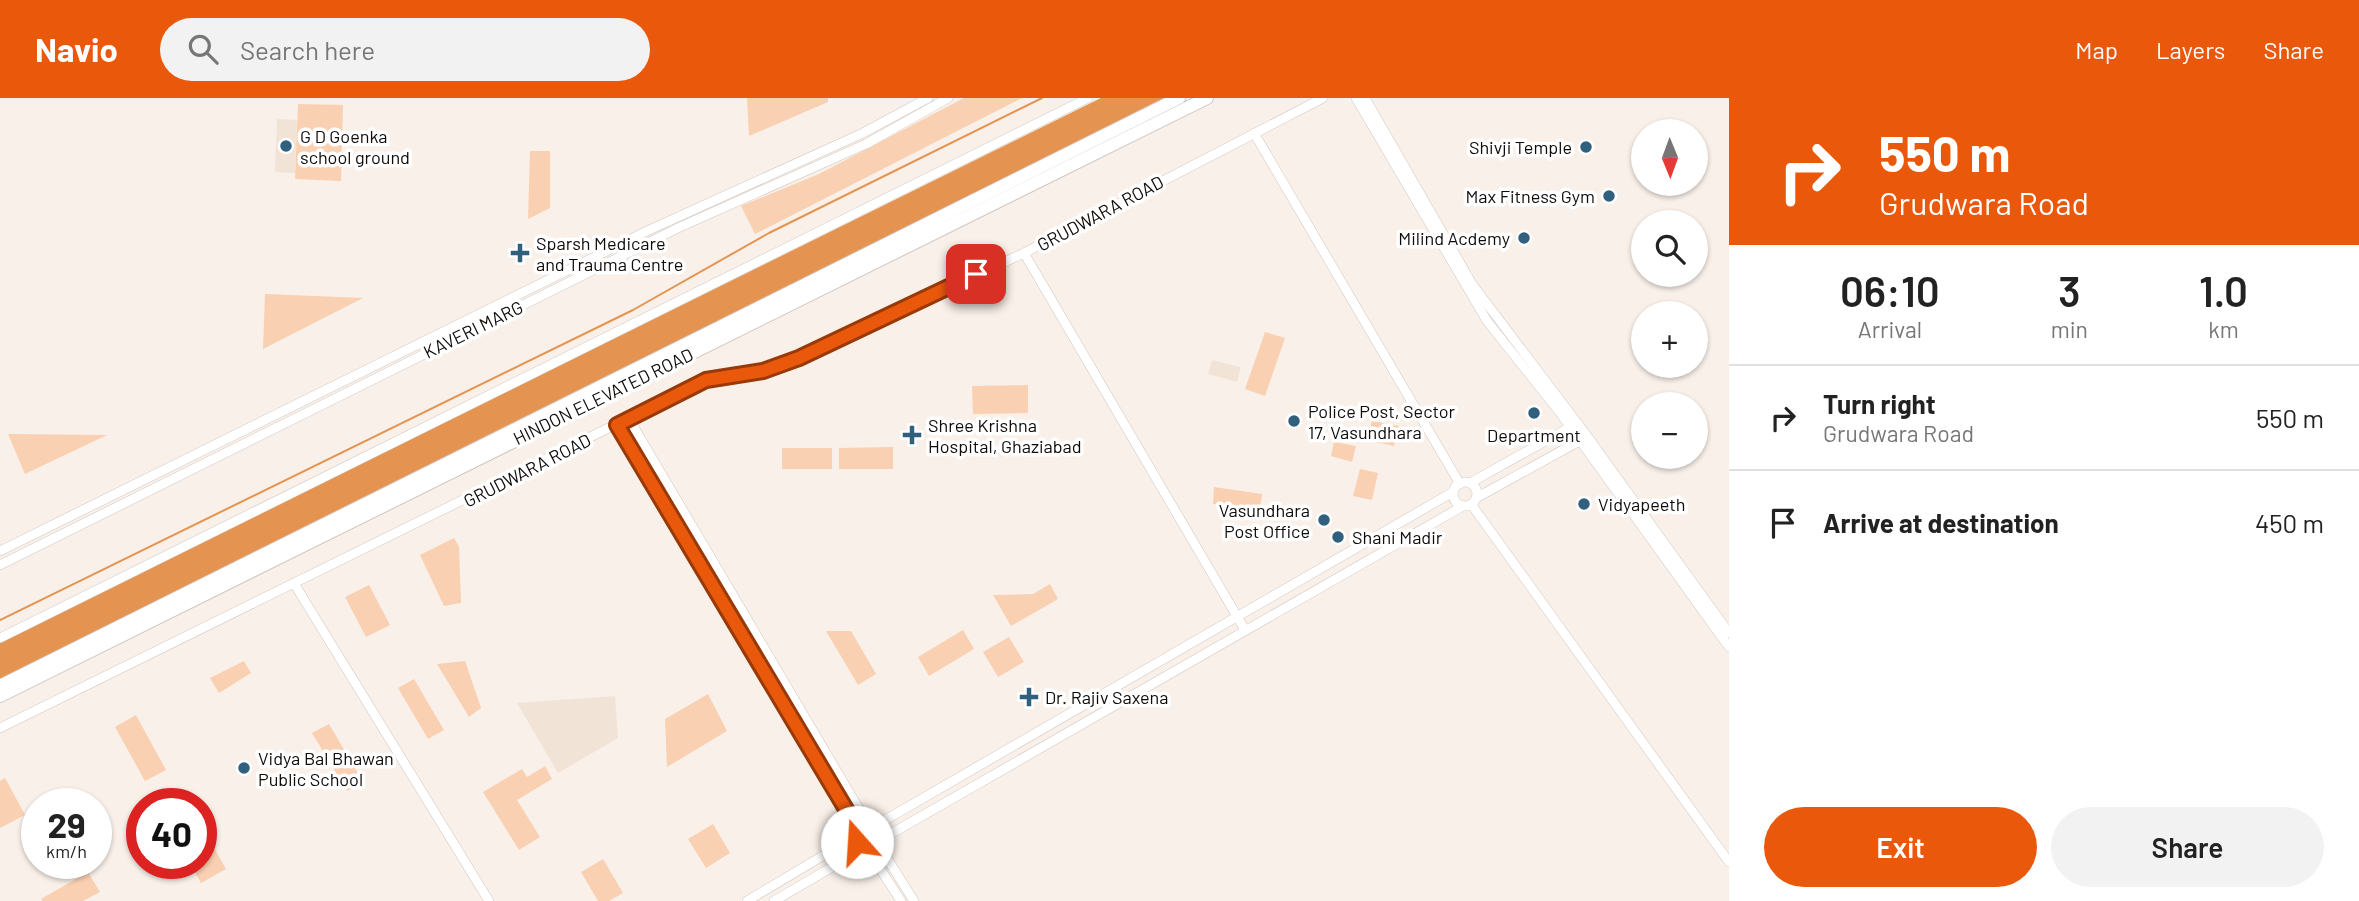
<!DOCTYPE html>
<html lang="en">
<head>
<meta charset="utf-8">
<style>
  body { margin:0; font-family:Barlow,sans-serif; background:#f2f2f2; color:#222; height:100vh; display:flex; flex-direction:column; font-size:26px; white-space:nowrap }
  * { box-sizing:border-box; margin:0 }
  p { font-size:23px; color:#767676 }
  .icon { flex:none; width:38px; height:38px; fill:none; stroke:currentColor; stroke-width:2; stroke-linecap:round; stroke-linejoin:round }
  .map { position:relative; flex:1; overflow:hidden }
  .panel { display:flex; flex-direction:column; background:#fff; width:630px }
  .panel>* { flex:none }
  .banner { background:#ea580c; color:#fff; overflow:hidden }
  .needle { width:46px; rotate:179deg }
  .tools { position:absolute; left:1631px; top:21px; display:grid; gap:14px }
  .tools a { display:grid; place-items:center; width:77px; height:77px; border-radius:50%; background:#fff; box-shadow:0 2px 5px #0004; font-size:35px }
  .speed { position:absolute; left:21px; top:690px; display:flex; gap:14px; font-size:35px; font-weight:700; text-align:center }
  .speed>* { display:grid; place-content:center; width:91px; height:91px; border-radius:50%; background:#fff; box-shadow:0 2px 5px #0004; line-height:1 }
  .speed small { font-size:18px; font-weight:400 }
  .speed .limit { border:10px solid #d22; background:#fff; color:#111 }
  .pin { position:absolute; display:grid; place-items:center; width:60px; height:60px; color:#fff; margin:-30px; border-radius:14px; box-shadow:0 4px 10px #0006 }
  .me { position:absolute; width:77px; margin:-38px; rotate:341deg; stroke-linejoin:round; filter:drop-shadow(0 0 5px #0008) }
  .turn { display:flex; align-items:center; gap:24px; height:147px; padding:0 35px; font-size:32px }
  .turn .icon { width:91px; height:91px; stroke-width:2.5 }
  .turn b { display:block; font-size:49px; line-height:60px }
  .eta { display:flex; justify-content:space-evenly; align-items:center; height:119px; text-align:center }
  .eta b { font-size:42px; font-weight:600; line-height:49px }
  .cta { display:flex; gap:14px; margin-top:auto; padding:14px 35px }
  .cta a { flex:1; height:80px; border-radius:42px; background:#ea580c; color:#fff; font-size:28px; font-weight:600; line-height:80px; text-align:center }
  .cta a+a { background:#f2f2f2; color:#222 }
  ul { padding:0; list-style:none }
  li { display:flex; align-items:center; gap:21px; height:105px; padding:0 35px; border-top:2px solid #e0e0e0 }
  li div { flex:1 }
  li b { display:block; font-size:26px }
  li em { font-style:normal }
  header { display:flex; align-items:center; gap:42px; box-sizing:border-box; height:98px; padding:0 35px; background:#ea580c; color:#fff }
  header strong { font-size:33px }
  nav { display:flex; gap:38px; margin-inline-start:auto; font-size:24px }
  .search { width:490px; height:63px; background:#f2f2f2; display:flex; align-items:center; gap:18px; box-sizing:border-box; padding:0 24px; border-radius:38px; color:#767676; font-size:26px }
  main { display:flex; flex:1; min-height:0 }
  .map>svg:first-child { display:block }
  .built { fill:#f2e3d7 }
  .green { fill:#f9d0b1 }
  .water { fill:#e49450 }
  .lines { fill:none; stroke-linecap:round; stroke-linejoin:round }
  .stream { stroke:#e49450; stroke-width:2 }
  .tertiary-casing { stroke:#d0c7c1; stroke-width:10 }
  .motorway-casing { stroke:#d0c7c1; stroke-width:14 }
  .tertiary { stroke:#fff; stroke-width:9 }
  .motorway { stroke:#fff; stroke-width:12 }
  .route-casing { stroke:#983908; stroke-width:18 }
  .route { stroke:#ea580c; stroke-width:12 }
  .poi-dot { fill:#30607e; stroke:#fff; stroke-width:2.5 }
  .labels { text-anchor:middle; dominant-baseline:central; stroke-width:7; stroke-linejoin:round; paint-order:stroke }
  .poi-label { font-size:18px; fill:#0e0b09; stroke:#fff; text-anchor:start }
  .street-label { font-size:18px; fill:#0e0b09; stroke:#fff }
</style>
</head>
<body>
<header>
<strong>Navio</strong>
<div class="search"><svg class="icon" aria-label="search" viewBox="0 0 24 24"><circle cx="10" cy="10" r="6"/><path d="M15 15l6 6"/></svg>Search here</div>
<nav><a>Map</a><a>Layers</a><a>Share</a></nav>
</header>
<main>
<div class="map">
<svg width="1729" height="803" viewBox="0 0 1729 803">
  <rect width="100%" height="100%" fill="#f9f0e9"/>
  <g class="built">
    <polygon points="277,21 297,22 295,75 275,74"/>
    <polygon points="1212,262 1241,269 1237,284 1208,276"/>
    <polygon points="615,598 618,640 558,675 517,605"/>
  </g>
  <g class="green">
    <polygon points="747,0 828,0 828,4 749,38"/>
    <polygon points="964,0 1022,0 755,136 741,108 819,76"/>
    <polygon points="298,6 343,7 341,83 295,81"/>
    <polygon points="530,53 550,53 550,110 528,121"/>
    <polygon points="265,196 363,200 263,251"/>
    <polygon points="1265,234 1285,240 1265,298 1245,291"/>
    <polygon points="1028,287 1028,315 973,316 972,288"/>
    <polygon points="1372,323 1399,328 1394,348 1367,342"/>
    <polygon points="8,336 107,337 25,376"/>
    <polygon points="1334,344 1356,348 1352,364 1331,358"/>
    <polygon points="893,349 893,371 839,371 839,350"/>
    <rect x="782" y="350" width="50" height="21"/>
    <polygon points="1360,371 1378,375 1372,402 1353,398"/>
    <polygon points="1214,389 1262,396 1260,412 1213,406"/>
    <polygon points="454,440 459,449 461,505 444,508 420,457"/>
    <polygon points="1050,486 1058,501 1011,528 993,497 1033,496"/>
    <polygon points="369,487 390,527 366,539 345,499"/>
    <polygon points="963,532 974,551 929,578 918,559"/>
    <polygon points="826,533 851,533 876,576 858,587"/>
    <polygon points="1009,539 1024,564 998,579 983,554"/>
    <polygon points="244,563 251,575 219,595 210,580"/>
    <polygon points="465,563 481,610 469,619 437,566"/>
    <polygon points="414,581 444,632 428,641 398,590"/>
    <polygon points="708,596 727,633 667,669 665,621"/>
    <polygon points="136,617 166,672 145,683 115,629"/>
    <polygon points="329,626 363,684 347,693 312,635"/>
    <polygon points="545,668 552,681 517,702 540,739 519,752 483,694 522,671 527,679"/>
    <polygon points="5,680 25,717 0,730 0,683"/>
    <polygon points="713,726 730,755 706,770 688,741"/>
    <polygon points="201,727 226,771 201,785 190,765 201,765"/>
    <polygon points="603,761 623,795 609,803 598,803 581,774"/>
    <polygon points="88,774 100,794 83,803 43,803 41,801"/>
  </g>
  <polygon class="water" points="1101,0 1187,0 0,585 0,544"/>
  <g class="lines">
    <polyline class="stream" points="0,522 633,212 769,135 1042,0"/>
    <defs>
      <g id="tertiary">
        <polyline points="1356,0 1487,223 1561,316 1729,549"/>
        <polyline points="1365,0 1472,186 1587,338 1729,535"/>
        <polyline points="1254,35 1460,386"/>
        <polyline points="1024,155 1245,532"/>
        <polyline points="629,321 869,728"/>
        <polyline points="617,327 858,733"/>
        <circle cx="1465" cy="396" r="12"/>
        <polyline points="1470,385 1572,328"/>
        <polyline points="1476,400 1583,341"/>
        <polyline points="1471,406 1729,764"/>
        <polyline points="0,453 647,133 863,35 928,0"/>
        <polyline points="0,467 680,129 866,46 948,0"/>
        <polyline points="295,487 489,803"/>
        <polyline points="0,540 1088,0"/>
        <polyline points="0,630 706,282 763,273 799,260 1024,155 1323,0"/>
        <circle cx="868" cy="740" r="12"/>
        <polyline points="873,729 1453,394"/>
        <polyline points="880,742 1463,408"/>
        <polyline points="878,746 914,803"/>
        <polyline points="868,752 901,803"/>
        <polyline points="747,803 856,738"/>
        <polyline points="774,803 863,751"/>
      </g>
      <g id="motorway">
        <polyline points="0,588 1179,0"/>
        <polyline points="0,598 1207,0"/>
      </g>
    </defs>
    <use href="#tertiary" class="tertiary-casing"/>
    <use href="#motorway" class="motorway-casing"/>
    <use href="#tertiary" class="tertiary"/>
    <use href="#motorway" class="motorway"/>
  </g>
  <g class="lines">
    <defs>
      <polyline id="route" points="857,744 859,733 617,327 706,282 763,273 799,260 976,176"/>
    </defs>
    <use href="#route" class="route-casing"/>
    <use href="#route" class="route"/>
  </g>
  <g class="poi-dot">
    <circle cx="286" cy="48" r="7"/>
    <circle cx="1586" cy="49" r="7"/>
    <circle cx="1609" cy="98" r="7"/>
    <circle cx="1524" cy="140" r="7"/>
    <path d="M516.5 144.5h7v7h7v7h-7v7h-7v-7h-7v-7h7z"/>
    <circle cx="1534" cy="315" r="7"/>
    <circle cx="1294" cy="323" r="7"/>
    <path d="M908.5 326.5h7v7h7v7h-7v7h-7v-7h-7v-7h7z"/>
    <circle cx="1584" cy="406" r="7"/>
    <circle cx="1324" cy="422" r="7"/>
    <circle cx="1338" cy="439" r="7"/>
    <path d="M1025.5 588.5h7v7h7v7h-7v7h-7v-7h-7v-7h7z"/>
    <circle cx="244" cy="670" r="7"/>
  </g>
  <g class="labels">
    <g class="poi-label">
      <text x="300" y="38">G D Goenka<tspan x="300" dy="21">school ground</tspan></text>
      <text x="1572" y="49" text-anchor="end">Shivji Temple</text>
      <text x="1595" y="98" text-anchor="end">Max Fitness Gym</text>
      <text x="1510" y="140" text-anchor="end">Milind Acdemy</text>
      <text x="536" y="145">Sparsh Medicare<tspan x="536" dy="21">and Trauma Centre</tspan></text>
      <text x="1308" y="313">Police Post, Sector<tspan x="1308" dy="21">17, Vasundhara</tspan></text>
      <text x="928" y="327">Shree Krishna<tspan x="928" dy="21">Hospital, Ghaziabad</tspan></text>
      <text x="1534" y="337" text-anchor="middle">Department</text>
      <text x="1598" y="406">Vidyapeeth</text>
      <text x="1310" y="412" text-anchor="end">Vasundhara<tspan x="1310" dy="21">Post Office</tspan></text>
      <text x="1352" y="439">Shani Madir</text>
      <text x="1045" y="599">Dr. Rajiv Saxena</text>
      <text x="258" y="660">Vidya Bal Bhawan<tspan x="258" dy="21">Public School</tspan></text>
    </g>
    <g class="street-label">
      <text transform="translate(1100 115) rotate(-28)">GRUDWARA ROAD</text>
      <text transform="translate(473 231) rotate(-26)">KAVERI MARG</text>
      <text transform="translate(603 298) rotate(-26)">HINDON ELEVATED ROAD</text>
      <text transform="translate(527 372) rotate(-27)">GRUDWARA ROAD</text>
    </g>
  </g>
</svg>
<div class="tools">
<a><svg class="needle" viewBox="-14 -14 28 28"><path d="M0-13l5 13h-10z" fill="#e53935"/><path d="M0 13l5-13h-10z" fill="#767676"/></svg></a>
<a><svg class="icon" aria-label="search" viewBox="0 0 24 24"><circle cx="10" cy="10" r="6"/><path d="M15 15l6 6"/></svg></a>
<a>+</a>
<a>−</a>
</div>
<div class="speed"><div>29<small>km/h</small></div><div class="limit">40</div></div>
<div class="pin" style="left:976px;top:176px;background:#d93025"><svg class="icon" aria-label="arrive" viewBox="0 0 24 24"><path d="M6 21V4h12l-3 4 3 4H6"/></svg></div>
<svg class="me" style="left:857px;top:744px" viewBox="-20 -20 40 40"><circle r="19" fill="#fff"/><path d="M0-13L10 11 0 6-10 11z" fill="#ea580c"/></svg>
</div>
<section class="panel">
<div class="banner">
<div class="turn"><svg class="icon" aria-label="right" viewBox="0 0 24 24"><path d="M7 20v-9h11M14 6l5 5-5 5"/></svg><div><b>550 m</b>Grudwara Road</div></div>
</div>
<div class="eta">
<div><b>06:10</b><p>Arrival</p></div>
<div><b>3</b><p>min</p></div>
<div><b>1.0</b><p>km</p></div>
</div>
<ul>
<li><svg class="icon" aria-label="right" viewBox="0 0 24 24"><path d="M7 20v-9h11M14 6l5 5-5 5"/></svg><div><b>Turn right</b><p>Grudwara Road</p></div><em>550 m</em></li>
<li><svg class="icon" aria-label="arrive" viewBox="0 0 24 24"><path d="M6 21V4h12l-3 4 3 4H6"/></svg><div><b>Arrive at destination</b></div><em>450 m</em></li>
</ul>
<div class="cta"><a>Exit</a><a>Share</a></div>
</section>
</main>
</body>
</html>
